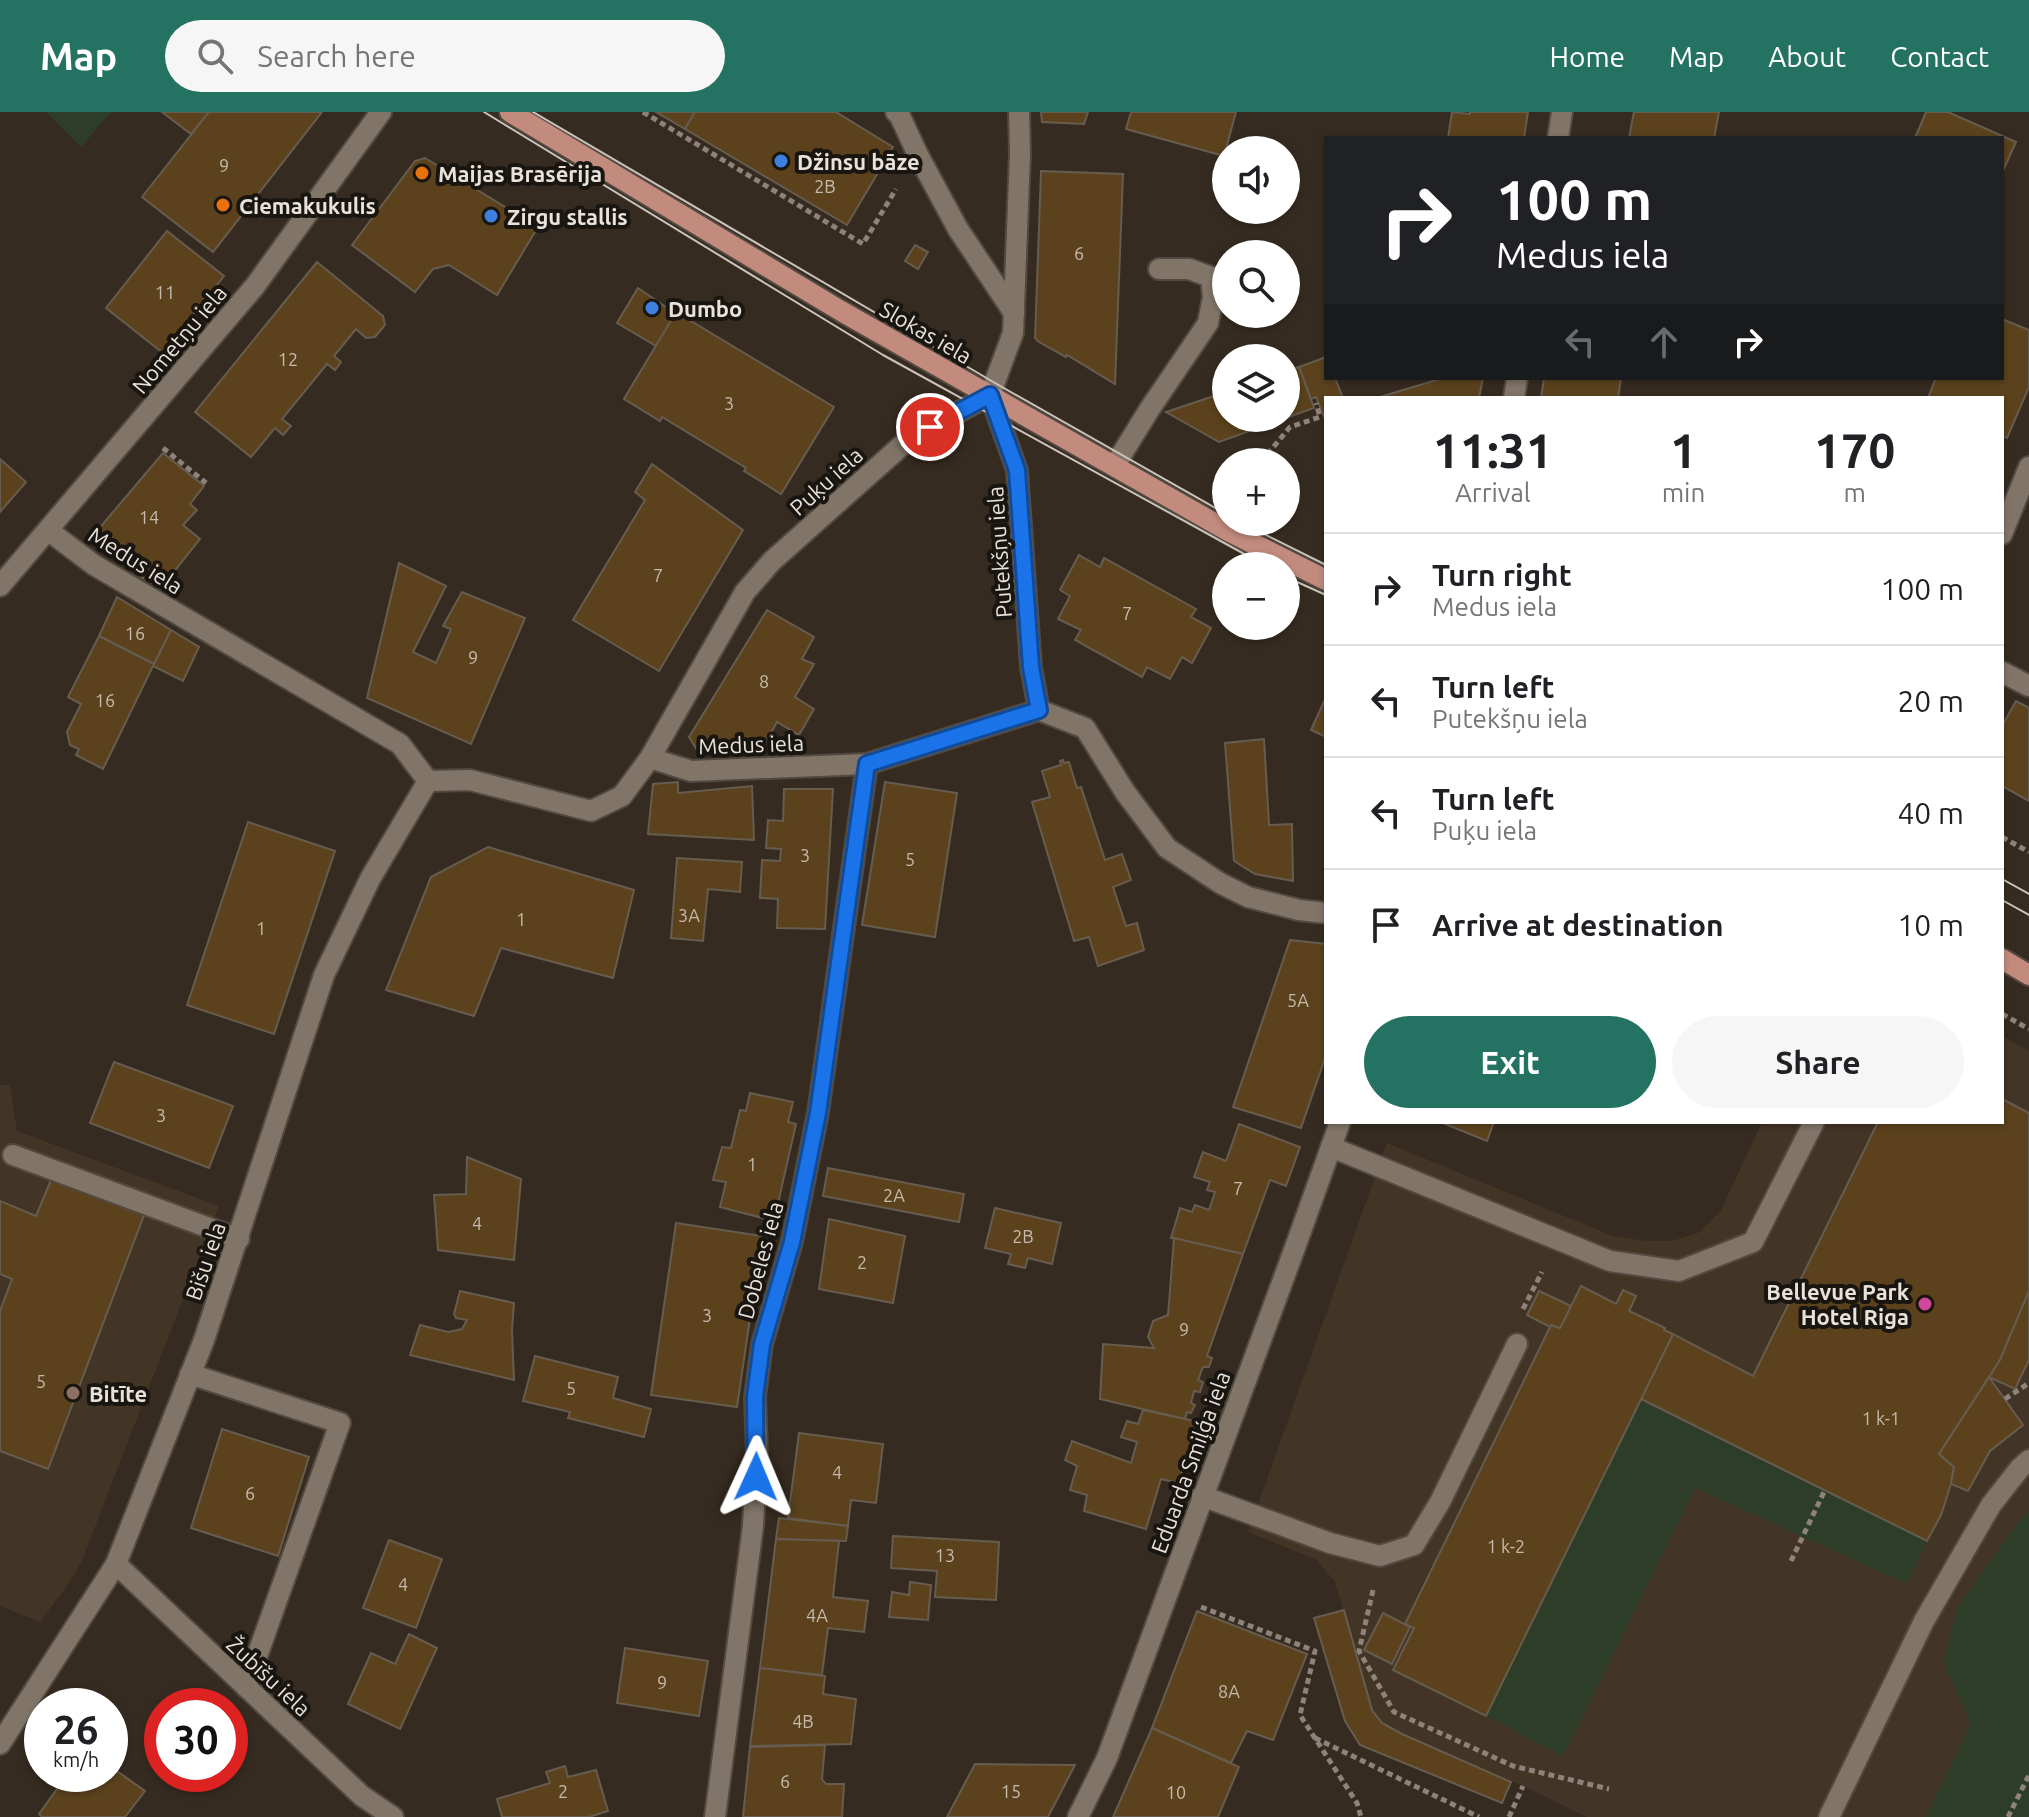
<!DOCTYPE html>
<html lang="en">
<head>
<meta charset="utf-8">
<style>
  body { margin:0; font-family:Ubuntu,sans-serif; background:#f6f6f6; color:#202124; height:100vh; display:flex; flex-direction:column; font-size:30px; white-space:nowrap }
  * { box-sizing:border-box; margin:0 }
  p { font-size:26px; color:#757577 }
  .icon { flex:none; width:44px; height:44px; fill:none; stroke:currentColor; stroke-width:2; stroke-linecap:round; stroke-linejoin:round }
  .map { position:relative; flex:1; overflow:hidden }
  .side { position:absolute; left:1324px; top:284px; width:680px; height:728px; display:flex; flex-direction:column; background:#fff; border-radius:0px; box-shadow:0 2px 6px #0004 }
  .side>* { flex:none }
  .banner { position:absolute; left:1324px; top:24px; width:680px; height:244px; border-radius:0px; box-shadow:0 2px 6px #0004; background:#202124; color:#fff; overflow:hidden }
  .controls { position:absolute; left:1212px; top:24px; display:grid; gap:16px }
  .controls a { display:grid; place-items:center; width:88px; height:88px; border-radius:50%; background:#fff; box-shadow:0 2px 6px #0004; font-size:40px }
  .speed { position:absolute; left:24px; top:1576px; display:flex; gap:16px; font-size:40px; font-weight:700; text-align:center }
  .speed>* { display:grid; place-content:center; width:104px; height:104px; border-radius:50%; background:#fff; box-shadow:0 2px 6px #0004; line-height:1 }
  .speed small { font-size:20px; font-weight:400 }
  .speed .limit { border:12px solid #d22; background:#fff; color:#111 }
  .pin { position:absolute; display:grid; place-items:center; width:68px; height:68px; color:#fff; margin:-34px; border:4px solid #fff; border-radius:50%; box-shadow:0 2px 8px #0007 }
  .me { position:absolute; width:88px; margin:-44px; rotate:1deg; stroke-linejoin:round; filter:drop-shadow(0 0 6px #0008) }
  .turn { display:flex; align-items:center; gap:28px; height:168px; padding:0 40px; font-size:36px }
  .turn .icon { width:104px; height:104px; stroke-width:2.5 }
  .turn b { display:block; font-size:56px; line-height:68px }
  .lanes { display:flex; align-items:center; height:76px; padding:0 40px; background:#0003; justify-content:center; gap:40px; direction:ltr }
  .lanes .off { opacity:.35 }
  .eta { display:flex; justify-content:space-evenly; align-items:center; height:136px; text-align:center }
  .eta b { font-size:48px; font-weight:700; line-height:56px }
  .primary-button { display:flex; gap:16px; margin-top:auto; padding:16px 40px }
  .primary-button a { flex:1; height:92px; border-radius:48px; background:#247262; color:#fff; font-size:32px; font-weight:700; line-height:92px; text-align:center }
  .primary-button a+a { background:#f6f6f6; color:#202124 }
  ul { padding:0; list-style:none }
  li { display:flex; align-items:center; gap:24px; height:112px; padding:0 40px; border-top:2px solid #e0e0e0 }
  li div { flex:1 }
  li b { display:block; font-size:30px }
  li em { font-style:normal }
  header { display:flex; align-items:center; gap:48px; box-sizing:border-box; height:112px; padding:0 40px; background:#247262; color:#fff }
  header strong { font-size:38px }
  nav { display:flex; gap:44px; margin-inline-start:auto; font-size:28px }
  .search { width:560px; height:72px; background:#f6f6f6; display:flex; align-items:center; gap:20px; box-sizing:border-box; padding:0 28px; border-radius:44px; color:#757577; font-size:30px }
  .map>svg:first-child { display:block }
  .built { fill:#433525 }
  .green { fill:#2d3d27 }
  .building { fill:#5b421d; stroke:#665c4f; stroke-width:2 }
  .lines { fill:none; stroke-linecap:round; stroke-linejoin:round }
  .minor-casing { stroke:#524a40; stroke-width:24 }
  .major-casing { stroke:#524a40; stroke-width:24 }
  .path { stroke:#8d837a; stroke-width:5; stroke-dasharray:6 4; stroke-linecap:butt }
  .minor { stroke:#817568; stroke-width:20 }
  .major { stroke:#c38b7e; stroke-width:20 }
  .tram { stroke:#cbc3bc; stroke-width:2 }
  .route-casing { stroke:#114b97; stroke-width:20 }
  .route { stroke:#1a73e8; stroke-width:14 }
  .shop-dot { fill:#3f7fe0; stroke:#191510; stroke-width:3 }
  .food-dot { fill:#e8710a; stroke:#191510; stroke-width:3 }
  .hotel-dot { fill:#d1479c; stroke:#191510; stroke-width:3 }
  .education-dot { fill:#8d6e63; stroke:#191510; stroke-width:3 }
  .labels { text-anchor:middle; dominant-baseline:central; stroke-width:8; stroke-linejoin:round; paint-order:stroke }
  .number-label { font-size:18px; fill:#c6baac }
  .poi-label { font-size:22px; font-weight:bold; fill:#e9e2db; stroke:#191510; text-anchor:start }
  .street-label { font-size:22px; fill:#e9e2db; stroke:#191510 }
</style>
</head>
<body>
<header>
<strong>Map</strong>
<div class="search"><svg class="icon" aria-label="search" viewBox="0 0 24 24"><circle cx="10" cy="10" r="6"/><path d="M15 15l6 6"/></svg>Search here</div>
<nav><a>Home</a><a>Map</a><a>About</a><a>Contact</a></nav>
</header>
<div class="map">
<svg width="2029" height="1705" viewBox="0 0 2029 1705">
  <rect width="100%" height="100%" fill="#362b20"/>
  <g class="built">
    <polygon points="2002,924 2029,939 2029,1700 2026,1705 1587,1705 1528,1676 1402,1622 1382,1611 1372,1598 1335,1470 1317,1448 1248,1420 1387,1031 1613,1124 1646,1129 1672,1129 1700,1120 1721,1098 1762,1010 2002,1010"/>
    <polygon points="0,973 10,973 17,1019 219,1094 83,1446 74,1464 40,1510 0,1494"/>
  </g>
  <g class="green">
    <polygon points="46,0 111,0 81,35"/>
    <polygon points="1641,1287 1927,1429 1907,1472 1695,1376 1563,1644 1486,1604"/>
    <polygon points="2029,1398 2029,1705 1926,1705 1971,1611 1943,1550 1958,1495 2018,1410"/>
  </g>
  <g class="building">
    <polygon points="162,0 209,0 191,22"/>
    <polygon points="209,0 322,0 213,140 142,85"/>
    <polygon points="656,0 695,0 685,17"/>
    <polygon points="695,0 836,0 893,35 847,113 685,17"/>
    <polygon points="1041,0 1088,0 1084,12 1042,10"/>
    <polygon points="1131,0 1236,0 1224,44 1126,17"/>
    <polygon points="1452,0 1470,2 1470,0 1528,0 1524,26 1448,26"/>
    <polygon points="1634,0 1719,0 1714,26 1629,26"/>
    <polygon points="1926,0 1948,0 2016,30 2002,61 2002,26 1915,26"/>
    <polygon points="425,46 538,115 497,183 449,153 433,157 415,180 352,133 415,49"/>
    <polygon points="1041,59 1123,62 1115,272 1067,243 1066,245 1039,230 1035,226"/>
    <polygon points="167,119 224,164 163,241 106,196"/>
    <polygon points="915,133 928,140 918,157 905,149"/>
    <polygon points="317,150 383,204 385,213 375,225 366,226 356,217 334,244 341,250 335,258 327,252 282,307 291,314 283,323 275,316 251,345 195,300"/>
    <polygon points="638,176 676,202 656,234 617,211"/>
    <polygon points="676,200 834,295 781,382 744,359 746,356 662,305 660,309 624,287"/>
    <polygon points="2002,207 2029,218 2029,275 2007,326 2002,323 2002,286 1928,286 1936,266 2002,266"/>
    <polygon points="1326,245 1326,266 1335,266 1343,286 1326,286 1326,310 1316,285 1311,287 1299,255"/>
    <polygon points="1299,255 1314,296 1219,330 1166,300 1226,280 1226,306 1286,306 1286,259"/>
    <polygon points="1443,266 1483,266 1479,286 1380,285"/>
    <polygon points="1544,266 1621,266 1618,286 1541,286"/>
    <polygon points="163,341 204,374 190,392 197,398 183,413 200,427 161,476 137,463 91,426"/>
    <polygon points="0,347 26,370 0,400"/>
    <polygon points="652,352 743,418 659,559 573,508 645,388 635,380"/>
    <polygon points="1079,443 1100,455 1104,446 1196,497 1191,505 1211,516 1192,551 1182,545 1170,567 1147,555 1142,565 1075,528 1081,518 1058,507 1070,484 1060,478"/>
    <polygon points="399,451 446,474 413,540 436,551 451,517 443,514 462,480 525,506 471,632 367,586"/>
    <polygon points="117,485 171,518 154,552 99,524"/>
    <polygon points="767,498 814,525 802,547 814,552 795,585 814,597 799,623 777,610 763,635 700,643 689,625"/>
    <polygon points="171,518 199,535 183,569 153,554"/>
    <polygon points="99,524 154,552 103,657 76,643 79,637 70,633 67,620 81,592 68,585"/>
    <polygon points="1326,585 1326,625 1311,618"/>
    <polygon points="2016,589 2029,596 2029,689 2002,674 2002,614"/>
    <polygon points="1264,627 1269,713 1292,712 1293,769 1255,762 1234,749 1225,631"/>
    <polygon points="1063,648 1064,651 1069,650 1077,676 1081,675 1105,748 1122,742 1131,768 1113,775 1126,814 1137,811 1144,838 1098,854 1089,825 1074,829 1032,690 1050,685 1042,659 1061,653 1060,649"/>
    <polygon points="678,670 678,681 752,674 754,728 648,722 653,672"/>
    <polygon points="885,670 957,681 935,825 862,813"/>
    <polygon points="784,677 833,677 825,817 777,816 778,787 760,786 762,748 780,749 781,737 766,736 768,708 783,709"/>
    <polygon points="248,710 335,739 274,922 187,893"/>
    <polygon points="488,735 634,778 613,866 501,836 474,904 386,878 431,765"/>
    <polygon points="677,746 742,750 740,780 708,777 703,829 671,826"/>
    <polygon points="1290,828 1326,832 1326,943 1301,1016 1233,995"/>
    <polygon points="114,950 233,994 209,1056 90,1011"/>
    <polygon points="750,981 793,990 788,1010 796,1012 774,1109 720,1095 726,1070 713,1068 722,1035 731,1036 740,998 746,999"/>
    <polygon points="2002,987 2029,1001 2029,1179 2000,1248 1939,1342 1954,1355 1951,1372 1941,1403 1927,1429 1641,1287 1673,1222 1753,1264 1878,1010 2002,1010"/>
    <polygon points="1440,1010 1494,1010 1487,1029"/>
    <polygon points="1239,1012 1300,1035 1286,1074 1270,1068 1243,1142 1171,1126 1180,1096 1192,1100 1195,1093 1209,1098 1215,1080 1207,1078 1210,1070 1194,1065 1203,1040 1226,1049"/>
    <polygon points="467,1045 521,1067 514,1148 438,1138 434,1083 466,1082"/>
    <polygon points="828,1056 964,1082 959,1110 823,1084"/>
    <polygon points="51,1068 144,1103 48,1357 0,1339 0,1199 12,1167 0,1162 0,1089 36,1104"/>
    <polygon points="995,1096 1061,1111 1052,1152 1028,1146 1025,1156 1008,1152 1011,1142 985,1136"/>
    <polygon points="829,1107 905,1124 893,1191 819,1177"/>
    <polygon points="676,1111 762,1124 737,1295 651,1283"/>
    <polygon points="1174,1126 1243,1142 1207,1244 1212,1246 1209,1255 1203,1255 1198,1268 1203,1270 1200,1280 1194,1279 1191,1291 1195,1293 1191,1301 1187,1300 1185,1307 1100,1287 1103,1232 1154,1236 1148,1225 1153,1209 1168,1203"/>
    <polygon points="1581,1174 1616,1192 1623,1178 1636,1184 1629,1199 1665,1216 1664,1218 1673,1222 1486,1604 1393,1558 1414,1516 1405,1512 1550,1215 1551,1213 1560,1216"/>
    <polygon points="460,1179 514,1191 512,1218 514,1268 410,1243 420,1213 448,1220 462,1217 467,1208 456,1206 454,1202"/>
    <polygon points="1539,1179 1571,1194 1560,1216 1551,1213 1550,1215 1527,1203"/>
    <polygon points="2029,1179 2029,1248 2015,1277 1989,1265 2000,1248"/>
    <polygon points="535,1244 618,1265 613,1286 651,1297 644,1325 568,1306 570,1300 523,1289"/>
    <polygon points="1989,1265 2023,1313 1990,1339 1968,1379 1951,1372 1954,1355 1939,1342"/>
    <polygon points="1143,1298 1199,1310 1178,1371 1161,1367 1146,1417 1084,1399 1087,1383 1070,1378 1077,1354 1065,1348 1072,1329 1131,1351 1137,1330 1121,1325 1127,1309 1138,1312"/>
    <polygon points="222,1317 309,1345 278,1444 191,1416"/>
    <polygon points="799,1321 883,1332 876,1391 851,1388 848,1414 788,1406"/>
    <polygon points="779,1406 848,1414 846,1429 776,1427"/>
    <polygon points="893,1424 999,1430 996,1488 935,1485 937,1459 891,1456"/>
    <polygon points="776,1427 839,1429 833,1485 868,1489 864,1520 828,1516 822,1563 760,1556"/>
    <polygon points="389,1428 442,1447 416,1516 363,1496"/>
    <polygon points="910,1470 931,1473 928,1508 889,1505 892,1480 909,1483"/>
    <polygon points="1344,1498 1372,1598 1382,1611 1402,1622 1511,1670 1502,1691 1360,1633 1345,1609 1314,1506"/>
    <polygon points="1197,1499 1307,1542 1273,1628 1247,1619 1231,1651 1152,1616"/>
    <polygon points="1383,1501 1410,1515 1392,1552 1364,1538"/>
    <polygon points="409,1522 437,1536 400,1617 348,1592 371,1541 395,1552"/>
    <polygon points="625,1536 708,1549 699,1604 617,1591"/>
    <polygon points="760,1556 825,1564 823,1582 856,1587 851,1632 750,1634"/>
    <polygon points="1152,1616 1239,1655 1218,1705 1113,1705"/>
    <polygon points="825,1633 822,1667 826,1672 844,1672 842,1705 743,1705 750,1635"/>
    <polygon points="975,1652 1075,1653 1048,1705 947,1705"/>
    <polygon points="110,1654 145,1679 125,1705 42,1705 39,1702 68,1662 110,1662"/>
    <polygon points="565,1654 568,1665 596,1658 608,1699 589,1705 502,1705 497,1687 550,1671 546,1660"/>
  </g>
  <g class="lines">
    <defs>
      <g id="minor">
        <polyline points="896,0 899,2 918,43 958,117 1014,201"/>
        <polyline points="1558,26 1562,0"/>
        <polyline points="990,283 1017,358 1031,555 1039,598"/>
        <polyline points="1514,286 1517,266"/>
        <polyline points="1115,353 1149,298 1208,211 1213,185 1211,165 1189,157 1159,157"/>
        <polyline points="49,419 94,453 400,632 428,669"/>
        <polyline points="2002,422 2029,355"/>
        <polyline points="0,474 255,174 381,0"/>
        <polyline points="2002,560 2029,574"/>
        <polyline points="650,646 691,659 867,652 1039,598 1085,616 1125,680 1167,736 1220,771 1248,785 1299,798 1326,801"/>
        <polyline points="428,669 470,668 591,699 622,684 650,646 745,480 772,449 909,327 990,283 1013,221 1020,42 1019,0"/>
        <polyline points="1331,1035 1610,1149 1679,1159 1753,1130 1814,1010"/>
        <polyline points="13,1043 239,1127"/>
        <polyline points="190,1262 340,1311 246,1575"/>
        <polyline points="1202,1384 1330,1431 1380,1444 1414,1433 1440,1390 1517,1232"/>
        <polyline points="116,1452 362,1684 393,1705"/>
        <polyline points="0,1632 116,1452 204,1228 324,863 370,767 428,669"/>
        <polyline points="715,1705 753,1414 757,1341 755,1285 762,1232 792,1130 818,1001 867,652"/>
        <polyline points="1078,1705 1107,1646 1297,1130 1340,1010"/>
        <polyline points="1829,1705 1924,1509 1991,1393 2020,1356 2029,1348"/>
      </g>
      <g id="major">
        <polyline points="510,0 841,199 1230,420 1326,468"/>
        <polyline points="2002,847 2029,863"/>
      </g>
    </defs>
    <use href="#minor" class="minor-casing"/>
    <use href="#major" class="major-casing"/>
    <g class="path">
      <polyline points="643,0 863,132 896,77"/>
      <polyline points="163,336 206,371"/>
      <polyline points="1261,350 1290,315 1320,305 1316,291"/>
      <polyline points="2002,725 2029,740"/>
      <polyline points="2002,902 2029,917"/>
      <polyline points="1523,1197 1542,1160"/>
      <polyline points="2005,1287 2029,1271"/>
      <polyline points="1791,1449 1825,1378"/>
      <polyline points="1373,1478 1359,1539 1394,1600 1513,1654 1609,1677"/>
      <polyline points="1201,1495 1315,1539 1300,1603 1357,1691 1361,1705"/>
      <polyline points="1315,1626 1479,1705"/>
      <polyline points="1509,1705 1523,1674"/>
      <polyline points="2008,1705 2029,1663"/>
    </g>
    <use href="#minor" class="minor"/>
    <use href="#major" class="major"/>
    <g class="tram">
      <polyline points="484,0 883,243 1266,454"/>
      <polyline points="533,0 995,271 1226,402"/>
      <polyline points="1240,410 1326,453"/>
      <polyline points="1286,465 1326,483"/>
      <polyline points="2002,767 2029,782"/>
      <polyline points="2002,788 2029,803"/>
    </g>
  </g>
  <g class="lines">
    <defs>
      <polyline id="route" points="756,1365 755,1285 762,1232 792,1130 818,1001 867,652 1039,598 1031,555 1017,358 990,283 930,315"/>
    </defs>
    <use href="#route" class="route-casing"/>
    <use href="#route" class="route"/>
  </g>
  <g class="shop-dot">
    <circle cx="781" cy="49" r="8"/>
    <circle cx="491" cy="104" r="8"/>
    <circle cx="652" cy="196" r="8"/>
  </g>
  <g class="food-dot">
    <circle cx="422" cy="61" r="8"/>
    <circle cx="223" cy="93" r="8"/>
  </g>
  <circle class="hotel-dot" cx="1925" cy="1192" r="8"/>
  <circle class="education-dot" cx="73" cy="1281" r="8"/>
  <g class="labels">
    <g class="number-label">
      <text x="224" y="53">9</text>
      <text x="825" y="74">2B</text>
      <text x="1079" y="141">6</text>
      <text x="165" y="180">11</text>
      <text x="288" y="247">12</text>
      <text x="729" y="291">3</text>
      <text x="149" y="405">14</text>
      <text x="658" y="463">7</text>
      <text x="1127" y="501">7</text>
      <text x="135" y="521">16</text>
      <text x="473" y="545">9</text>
      <text x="764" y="569">8</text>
      <text x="105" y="588">16</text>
      <text x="805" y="743">3</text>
      <text x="910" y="747">5</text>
      <text x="689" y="803">3A</text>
      <text x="521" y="807">1</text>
      <text x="261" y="816">1</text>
      <text x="1298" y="888">5A</text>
      <text x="161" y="1003">3</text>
      <text x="752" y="1052">1</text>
      <text x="1238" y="1076">7</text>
      <text x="894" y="1083">2A</text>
      <text x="477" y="1111">4</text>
      <text x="1023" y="1124">2B</text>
      <text x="862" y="1150">2</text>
      <text x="707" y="1203">3</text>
      <text x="1184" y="1217">9</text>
      <text x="41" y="1269">5</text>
      <text x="571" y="1276">5</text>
      <text x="1881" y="1306">1 k-1</text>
      <text x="837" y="1360">4</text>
      <text x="250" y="1381">6</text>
      <text x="1506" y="1434">1 k-2</text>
      <text x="945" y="1443">13</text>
      <text x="403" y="1472">4</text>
      <text x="817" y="1503">4A</text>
      <text x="662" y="1570">9</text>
      <text x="1229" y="1579">8A</text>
      <text x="803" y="1609">4B</text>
      <text x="785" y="1669">6</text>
      <text x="563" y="1679">2</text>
      <text x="1011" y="1679">15</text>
      <text x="1176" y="1680">10</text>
    </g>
    <g class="poi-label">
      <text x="797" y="49">Džinsu bāze</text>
      <text x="438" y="61">Maijas Brasērija</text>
      <text x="239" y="93">Ciemakukulis</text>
      <text x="507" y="104">Zirgu stallis</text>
      <text x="668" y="196">Dumbo</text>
      <text x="1909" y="1179" text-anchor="end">Bellevue Park<tspan x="1909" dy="25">Hotel Riga</tspan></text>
      <text x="89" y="1281">Bitīte</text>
    </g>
    <g class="street-label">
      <text transform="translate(926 220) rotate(30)">Slokas iela</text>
      <text transform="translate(179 227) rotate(-50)">Nometņu iela</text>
      <text transform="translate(826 369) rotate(-42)">Puķu iela</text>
      <text transform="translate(999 440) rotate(-94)">Putekšņu iela</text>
      <text transform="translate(136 448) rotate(32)">Medus iela</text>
      <text transform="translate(751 632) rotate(-2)">Medus iela</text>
      <text transform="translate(760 1148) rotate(-75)">Dobeles iela</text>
      <text transform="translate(205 1149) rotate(-71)">Bišu iela</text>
      <text transform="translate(1190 1350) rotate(-70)">Eduarda Smiļģa iela</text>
      <text transform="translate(269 1564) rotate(43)">Žubīšu iela</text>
    </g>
  </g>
</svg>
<div class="controls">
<a><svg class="icon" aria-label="sound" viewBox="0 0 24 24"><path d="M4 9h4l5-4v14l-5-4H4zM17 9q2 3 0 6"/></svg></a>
<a><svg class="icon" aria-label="search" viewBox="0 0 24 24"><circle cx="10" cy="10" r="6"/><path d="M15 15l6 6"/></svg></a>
<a><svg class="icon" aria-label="layers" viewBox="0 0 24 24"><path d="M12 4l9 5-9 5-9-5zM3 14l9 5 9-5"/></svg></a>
<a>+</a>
<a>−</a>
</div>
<div class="speed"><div>26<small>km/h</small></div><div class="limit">30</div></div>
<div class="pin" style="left:930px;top:315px;background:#d93025"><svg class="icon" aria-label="arrive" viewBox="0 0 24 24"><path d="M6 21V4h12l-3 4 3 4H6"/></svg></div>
<svg class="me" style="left:756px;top:1365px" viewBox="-20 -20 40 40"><path d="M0-17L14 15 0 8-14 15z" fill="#1a73e8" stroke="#fff" stroke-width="4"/></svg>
<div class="banner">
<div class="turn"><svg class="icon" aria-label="right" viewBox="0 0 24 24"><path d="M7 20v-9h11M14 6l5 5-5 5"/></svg><div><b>100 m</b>Medus iela</div></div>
<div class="lanes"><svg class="icon off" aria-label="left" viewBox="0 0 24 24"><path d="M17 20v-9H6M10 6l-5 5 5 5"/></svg><svg class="icon off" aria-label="ahead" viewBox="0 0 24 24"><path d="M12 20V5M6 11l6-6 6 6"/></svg><svg class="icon" aria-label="right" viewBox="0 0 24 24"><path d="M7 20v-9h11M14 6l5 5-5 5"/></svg></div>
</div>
<section class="side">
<div class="eta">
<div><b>11:31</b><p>Arrival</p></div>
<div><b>1</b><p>min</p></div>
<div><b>170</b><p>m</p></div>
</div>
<ul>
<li><svg class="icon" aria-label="right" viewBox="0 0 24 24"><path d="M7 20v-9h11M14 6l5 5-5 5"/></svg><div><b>Turn right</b><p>Medus iela</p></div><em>100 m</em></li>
<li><svg class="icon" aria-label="left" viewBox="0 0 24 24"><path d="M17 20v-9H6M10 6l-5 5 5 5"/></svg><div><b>Turn left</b><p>Putekšņu iela</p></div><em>20 m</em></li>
<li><svg class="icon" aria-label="left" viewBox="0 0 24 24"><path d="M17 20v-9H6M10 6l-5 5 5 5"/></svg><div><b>Turn left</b><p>Puķu iela</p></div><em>40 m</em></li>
<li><svg class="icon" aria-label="arrive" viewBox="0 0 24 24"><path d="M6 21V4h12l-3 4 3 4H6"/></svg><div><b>Arrive at destination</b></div><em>10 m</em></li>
</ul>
<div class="primary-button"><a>Exit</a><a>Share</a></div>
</section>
</div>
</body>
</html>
